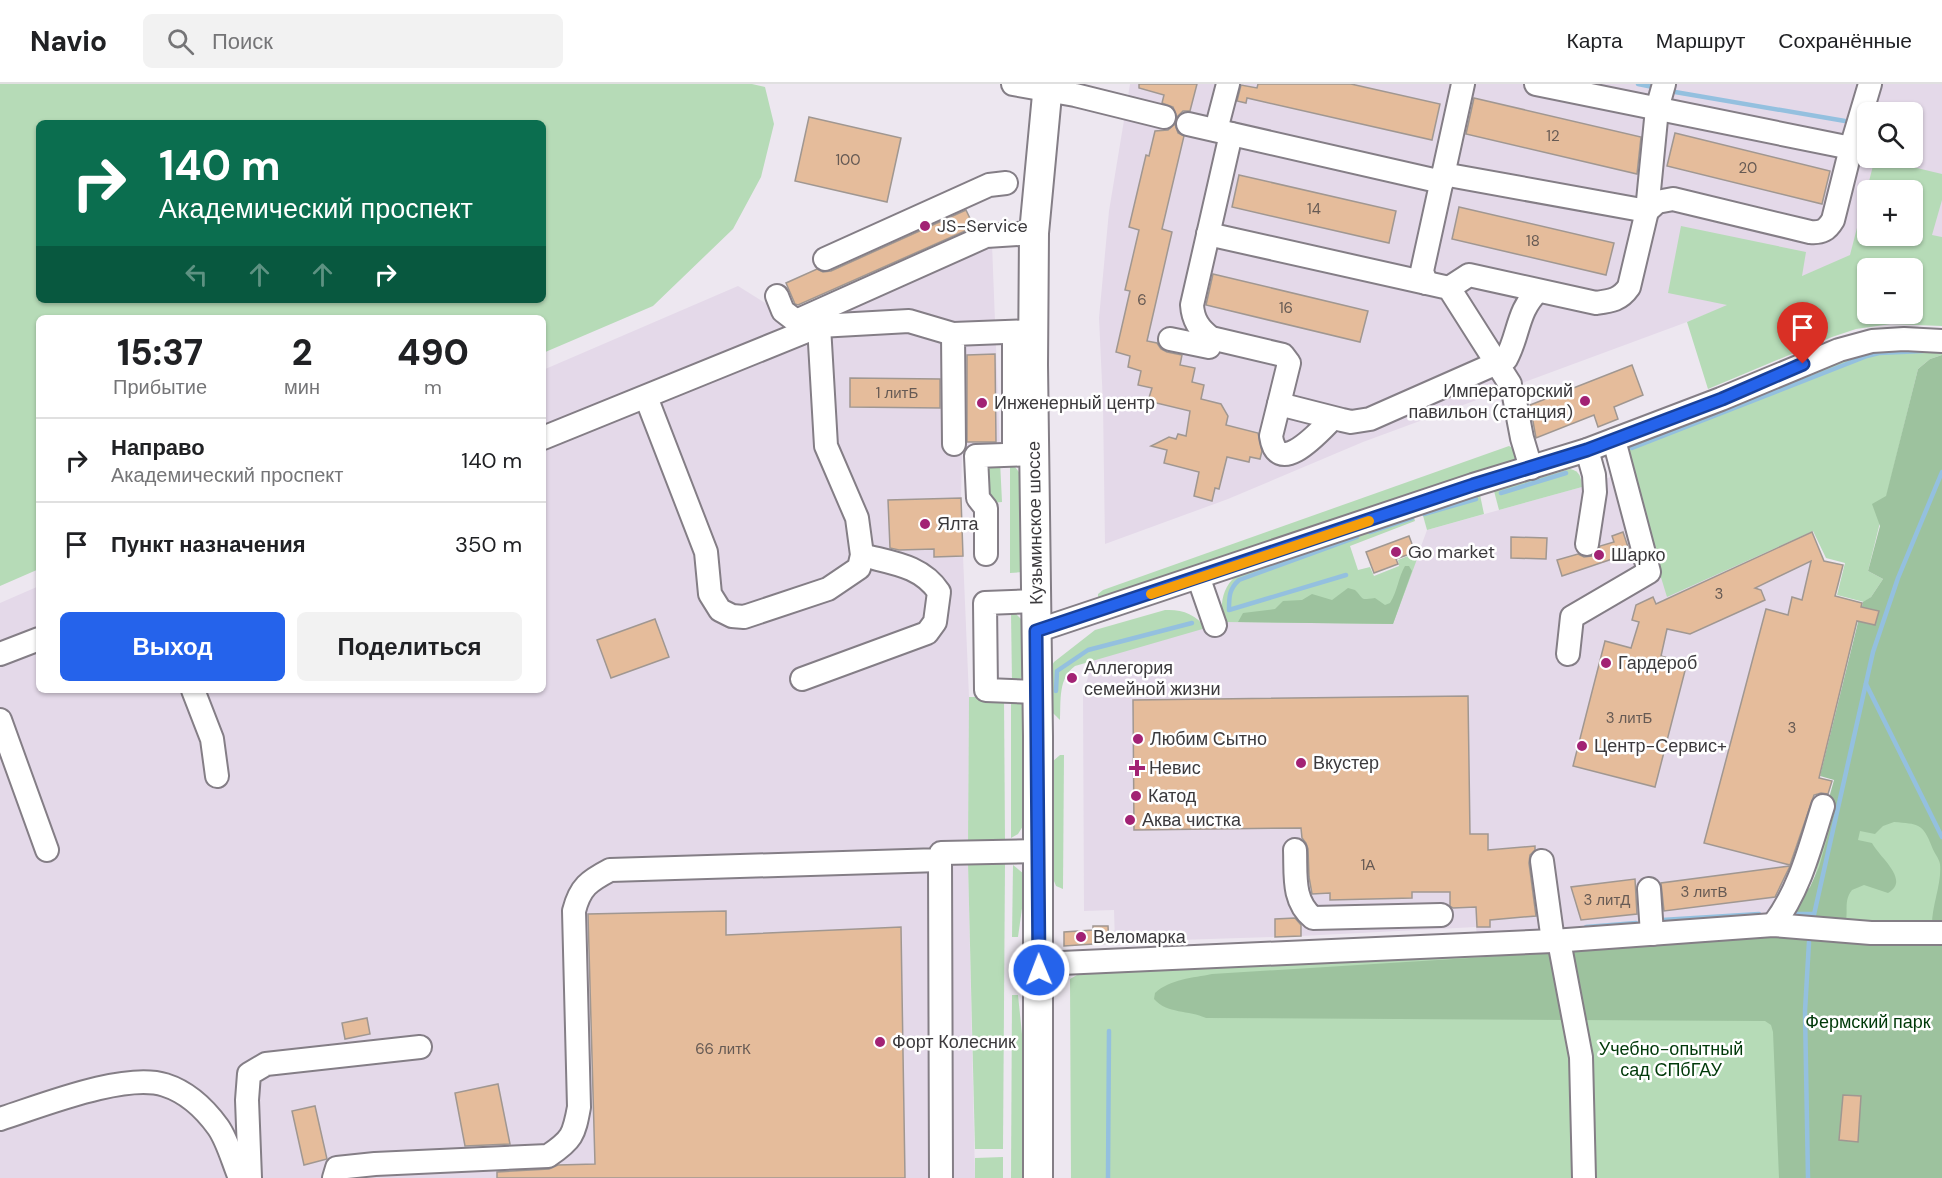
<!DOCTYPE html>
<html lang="ru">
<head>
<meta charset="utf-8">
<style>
  body { margin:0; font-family:"DM Sans",sans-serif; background:#f2f2f2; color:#202124; height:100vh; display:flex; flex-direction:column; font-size:22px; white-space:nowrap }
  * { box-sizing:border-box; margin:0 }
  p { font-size:20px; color:#757577 }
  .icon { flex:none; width:33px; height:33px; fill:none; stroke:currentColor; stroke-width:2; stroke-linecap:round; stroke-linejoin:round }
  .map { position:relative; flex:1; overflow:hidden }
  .side { position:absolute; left:36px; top:231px; width:510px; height:378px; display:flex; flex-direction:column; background:#fff; border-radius:9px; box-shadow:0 2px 4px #0004 }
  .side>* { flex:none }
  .hud { position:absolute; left:36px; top:36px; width:510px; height:183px; border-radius:9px; box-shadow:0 2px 4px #0004; background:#0b6e4f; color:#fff; overflow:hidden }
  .buttons { position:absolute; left:1857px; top:18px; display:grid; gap:12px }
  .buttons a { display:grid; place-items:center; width:66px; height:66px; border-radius:9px; background:#fff; box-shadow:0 2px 4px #0004; font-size:30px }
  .pin { position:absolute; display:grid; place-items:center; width:51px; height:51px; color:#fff; margin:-62px -26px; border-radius:50% 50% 50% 0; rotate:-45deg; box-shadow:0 0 6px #0007 }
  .pin .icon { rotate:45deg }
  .me { position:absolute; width:66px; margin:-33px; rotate:359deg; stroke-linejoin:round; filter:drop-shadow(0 0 4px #0008) }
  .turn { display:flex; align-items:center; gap:21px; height:126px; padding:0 24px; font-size:27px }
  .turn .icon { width:78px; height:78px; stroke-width:2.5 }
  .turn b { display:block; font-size:42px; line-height:51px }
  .lanes { display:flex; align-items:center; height:57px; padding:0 24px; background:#0003; justify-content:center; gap:30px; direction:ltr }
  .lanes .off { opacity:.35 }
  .eta { display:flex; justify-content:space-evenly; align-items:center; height:102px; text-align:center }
  .eta b { font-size:36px; font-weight:800; line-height:42px }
  .button { display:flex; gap:12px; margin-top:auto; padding:12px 24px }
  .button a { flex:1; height:69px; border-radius:9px; background:#2563eb; color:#fff; font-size:24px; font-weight:800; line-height:69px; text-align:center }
  .button a+a { background:#f2f2f2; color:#202124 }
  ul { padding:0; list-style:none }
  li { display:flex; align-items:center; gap:18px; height:84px; padding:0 24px; border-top:2px solid #e0e0e0 }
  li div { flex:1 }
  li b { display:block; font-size:22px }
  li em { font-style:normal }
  header { display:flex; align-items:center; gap:36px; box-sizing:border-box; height:84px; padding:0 30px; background:#fff; border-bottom:2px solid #e0e0e0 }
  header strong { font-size:28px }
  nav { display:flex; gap:33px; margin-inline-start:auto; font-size:21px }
  .search { width:420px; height:54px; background:#f2f2f2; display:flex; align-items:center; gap:15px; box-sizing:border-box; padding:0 21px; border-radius:9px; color:#757577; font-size:22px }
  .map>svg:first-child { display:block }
  .built { fill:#e4d9e9; fill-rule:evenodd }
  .green { fill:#b6dbb7; fill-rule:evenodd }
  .forest { fill:#9dc29e; fill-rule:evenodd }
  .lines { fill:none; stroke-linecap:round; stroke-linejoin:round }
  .stream { stroke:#94c0df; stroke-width:4.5 }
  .building { fill:#e5bc9b; stroke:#a09791; stroke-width:1.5 }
  .minor-casing { stroke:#847e86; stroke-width:26 }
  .major-casing { stroke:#847e86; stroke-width:32 }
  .minor { stroke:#fff; stroke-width:22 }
  .major { stroke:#fff; stroke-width:28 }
  .route-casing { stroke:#184099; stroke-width:15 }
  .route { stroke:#2563eb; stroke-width:10 }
  .slow { stroke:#f59e0b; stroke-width:10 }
  .poi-dot { fill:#a22274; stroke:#fff; stroke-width:2 }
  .labels { text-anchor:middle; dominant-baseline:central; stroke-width:5; stroke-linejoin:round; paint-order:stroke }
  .number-label { font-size:15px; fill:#665a54 }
  .poi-label { font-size:18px; fill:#3c3a3d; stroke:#fff; text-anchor:start }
  .street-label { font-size:18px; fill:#3c3a3d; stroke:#fff }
  .park-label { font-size:18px; fill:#003909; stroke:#fff }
</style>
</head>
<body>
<header>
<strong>Navio</strong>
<div class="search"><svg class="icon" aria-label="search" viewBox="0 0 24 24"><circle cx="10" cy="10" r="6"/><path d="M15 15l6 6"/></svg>Поиск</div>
<nav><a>Карта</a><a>Маршрут</a><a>Сохранённые</a></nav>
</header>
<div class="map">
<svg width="1942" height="1094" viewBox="0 0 1942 1094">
  <rect width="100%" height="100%" fill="#ede7f0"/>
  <g class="built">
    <path d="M1130 0H1942V153L1933 152 1912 222V184H1868L1801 192 1687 238 1363 358 1228 415 1105 460 1103 320 1099 234 1109 127ZM1868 28H1912V74H1868ZM1868 106H1912V152H1868Z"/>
    <polygon points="992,160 1000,367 962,368 961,414 888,416 890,466 934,465 934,473 963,472 969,613 968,776 975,1094 0,1094 0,519 39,502 39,606 543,606 543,286 738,202 804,243"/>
    <polygon points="1918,285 1872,420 1812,448 1821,470 1819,471 1820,476 1843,481 1835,512 1862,519 1819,693 1832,697 1788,838 1477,852 1476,843 1301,852 1300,834 1276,835 1274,853 1115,858 1114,826 1084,827 1083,610 1093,576 1223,538 1282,538 1412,487 1427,446 1582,403"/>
  </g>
  <g class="green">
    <path d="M0 0H752L765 3 774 40 761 93 733 145 653 222 543 269V234H39V485L0 502ZM39 39H543V216H39Z"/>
    <path d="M1875 74 1942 90V116L1932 151 1942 153V242L1891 240 1856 245 1832 253 1708 305 1687 238 1727 221 1668 209 1681 142 1806 168 1802 192 1850 171ZM1868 106H1912V152H1868ZM1868 184H1912V230H1868Z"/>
    <polygon points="1891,264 1942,265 1942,271 1930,275 1918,285 1868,487 1883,495 1871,513 1864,518 1837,511 1845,479 1826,474 1813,447 1667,513 1621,363 1847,274"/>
    <polygon points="1942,343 1942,1094 1071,1094 1070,895 1084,887 1360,878 1801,853 1875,533"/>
    <polygon points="1509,362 1518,367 1517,377 1098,516 1098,510 1103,506"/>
    <polygon points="979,377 1000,377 1002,418 992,419 990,411 986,407"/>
    <polygon points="1010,379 1015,383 1022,392 1023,488 1010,489"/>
    <path d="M1570 385C1580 387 1581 393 1582 403L1499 426 1494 407Z"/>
    <polygon points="1480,411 1484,430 1427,446 1422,428"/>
    <path d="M1413 430 1415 437 1350 462 1358 486 1370 483 1374 492 1399 482 1398 476 1420 467 1393 540 1223 538C1220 520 1222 504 1236 492Z"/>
    <path d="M1165 526C1182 525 1195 530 1206 544L1075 582C1058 594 1061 617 1060 636L1051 627 1050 585 1054 578 1095 546Z"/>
    <polygon points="1011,529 1016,530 1023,537 1024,589 1021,594 1012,599"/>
    <polygon points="969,613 1004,613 1005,757 968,760"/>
    <polygon points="1011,613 1023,620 1023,742 1018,750 1011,754"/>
    <polygon points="1060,671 1064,671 1063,805 1056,802 1052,792 1052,678"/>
    <polygon points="968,779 1005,780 1003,1065 975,1065"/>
    <polygon points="1013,781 1024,790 1024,810 1018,853 1012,853"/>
    <polygon points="1012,911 1018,911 1023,960 1023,1094 1011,1094"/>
    <polygon points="1003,1073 1003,1094 975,1094 975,1074"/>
  </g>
  <g class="forest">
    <path d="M1942 271V1094H1779L1773 948 1771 941 1765 937 1206 934C1189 926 1167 930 1154 915L1155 909C1170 895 1193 894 1212 890L1486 873 1767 852 1810 803 1819 783 1836 722 1833 717 1829 714 1834 696 1820 692 1863 518 1871 513 1883 495 1868 487 1880 442 1872 420 1886 412 1918 285 1930 275ZM1894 738C1918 740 1923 739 1932 763 1934 769 1939 774 1940 780 1942 799 1932 821 1932 840L1845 841C1849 828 1843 817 1852 806L1864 801 1888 809C1911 796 1879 773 1872 759L1858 756 1860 747 1875 750 1883 742Z"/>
    <path d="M1405 482H1409L1412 487 1393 540 1238 538 1243 529 1275 525 1283 517 1302 516 1312 510 1332 516 1348 504 1355 506C1365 516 1359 516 1375 514L1385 521 1390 519C1398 506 1398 494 1405 482Z"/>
  </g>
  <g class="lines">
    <g class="stream">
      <polyline points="1638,0 1653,3"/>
      <polyline points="1675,8 1845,37"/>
      <polyline points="1912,49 1919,51"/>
      <polyline points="1632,364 1867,272 1879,269 1923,267"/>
      <polyline points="1501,409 1566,389"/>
      <polyline points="1424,430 1476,415"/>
      <polyline points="1370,448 1412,434"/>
      <path d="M1346 491 1229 526C1229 513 1229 505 1239 496L1357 453"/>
      <polyline points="1866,600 1942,753"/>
      <polyline points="1056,607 1057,587 1088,566 1192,539"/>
      <polyline points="1797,830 1813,830"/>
      <polyline points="1813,835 1873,568 1898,494 1942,388"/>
      <polyline points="1662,836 1759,830"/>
      <polyline points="1586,843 1636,839"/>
      <polyline points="1108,1094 1109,947"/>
      <polyline points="1808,1094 1805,927 1809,858"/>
    </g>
  </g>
  <g class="building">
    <polygon points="1139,0 1197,0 1190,27 1183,27 1177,33 1173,23 1162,19 1164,11 1139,4"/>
    <polygon points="1258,0 1351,0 1440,20 1432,56 1247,14 1246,19 1237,17 1241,1 1257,4"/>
    <polygon points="1474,14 1641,53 1637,90 1466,50"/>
    <polygon points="809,33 901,54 887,118 795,97"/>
    <polygon points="1175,40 1178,49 1184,52 1162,145 1172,148 1147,257 1157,259 1161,265 1167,268 1182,271 1180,281 1195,284 1192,298 1204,301 1201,315 1221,320 1228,332 1226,341 1258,349 1262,367 1260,375 1250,373 1249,378 1227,373 1219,405 1215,404 1212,417 1194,412 1199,388 1164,379 1167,366 1151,362 1169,353 1176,355 1178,350 1186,352 1190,327 1148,317 1152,304 1138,301 1141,287 1128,283 1130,272 1116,268 1130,207 1125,206 1139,146 1129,143 1146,71 1149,72 1155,47 1168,46"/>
    <polygon points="1675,49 1830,87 1822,120 1667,82"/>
    <polygon points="1239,91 1396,127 1389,159 1232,123"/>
    <polygon points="1459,123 1614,159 1606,191 1452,155"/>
    <polygon points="966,126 974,143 798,221 795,220 786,199 817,185 823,188 831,187"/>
    <polygon points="1213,190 1368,227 1360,258 1206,221"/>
    <polygon points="995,270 996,358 967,358 967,271"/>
    <polygon points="1632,281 1643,311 1614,323 1618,335 1598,343 1594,331 1536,354 1530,321"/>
    <polygon points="850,294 940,295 940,324 850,323"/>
    <polygon points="961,414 963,472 934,473 934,465 899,466 890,464 888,416"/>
    <polygon points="1623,448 1630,469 1562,492 1557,476 1578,470 1584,473 1592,472 1598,468 1600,462 1614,458 1612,452"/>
    <polygon points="1812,448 1824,477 1843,481 1835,512 1862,519 1861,523 1879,527 1875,541 1857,537 1819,694 1832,697 1828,710 1821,709 1814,711 1790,781 1704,759 1766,525 1788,531 1792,513 1802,516 1811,477 1755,504 1761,506 1765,516 1690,550 1667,545 1661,572 1687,579 1655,703 1573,682 1605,557 1631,564 1639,538 1632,536 1636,521 1653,513 1656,520"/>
    <polygon points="1409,452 1415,468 1396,475 1398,480 1374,489 1366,468"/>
    <polygon points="1511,453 1547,454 1546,475 1511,474"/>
    <polygon points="655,535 669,573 611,594 597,556"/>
    <polygon points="1468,612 1470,750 1488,750 1488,766 1535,762 1535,766 1530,771 1529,779 1536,832 1490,836 1490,843 1477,843 1476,823 1453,824 1450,822 1450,808 1412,808 1412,814 1330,816 1330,809 1312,810 1309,793 1308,765 1306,759 1302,754 1301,744 1134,746 1133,616"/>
    <polygon points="1790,782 1775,813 1664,827 1661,799"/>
    <polygon points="1635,795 1637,830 1581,836 1571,803"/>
    <polygon points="726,827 726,851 901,843 905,1094 497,1094 497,1088 549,1085 558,1081 595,1080 588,830"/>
    <polygon points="1295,834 1301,841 1301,852 1275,853 1275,835"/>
    <polygon points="1093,842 1108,842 1109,859 1064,862 1064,848 1093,846"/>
    <polygon points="367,934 370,950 345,955 342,939"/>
    <polygon points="498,1000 510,1060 465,1062 455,1009"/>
    <polygon points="1843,1011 1861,1012 1858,1058 1839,1056"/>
    <polygon points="315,1022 327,1075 304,1081 292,1027"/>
  </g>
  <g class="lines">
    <defs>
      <g id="minor">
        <polyline points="1013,0 1075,11 1164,33"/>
        <polyline points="1536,0 1851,64"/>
        <polyline points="1188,40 1442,98"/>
        <polyline points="1216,46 1228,0"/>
        <path d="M1231 50 1192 221C1193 236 1199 245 1211 254L1283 271 1289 279 1271 352C1277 396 1320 347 1332 335"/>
        <path d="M1443 90 1647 127 1657 118 1673 115 1810 148C1822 149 1827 146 1833 136L1851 64 1870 0"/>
        <polyline points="1208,150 1449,204 1510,300"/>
        <polyline points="825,175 989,101 1006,99"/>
        <polyline points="1426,199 1422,187 1463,0"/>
        <path d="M1449 204 1469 191 1596 219C1611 217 1620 216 1629 203L1647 127 1657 25 1664 0"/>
        <polyline points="777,212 783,227 796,237 986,152 1034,149"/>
        <polyline points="1014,248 1014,370"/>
        <polyline points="1170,255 1209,263 1211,254"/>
        <polyline points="1514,312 1522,354 1531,384"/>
        <polyline points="646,313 706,468 710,510 720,526 732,532 744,533 828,505 859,484 862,471 857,434 826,362 819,242"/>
        <path d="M1279 320 1342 336 1351 338 1370 335 1506 275C1519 252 1517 226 1538 207"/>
        <polyline points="543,354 819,242 909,237 953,250"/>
        <polyline points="954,360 953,250 1034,247"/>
        <polyline points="1587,366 1594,391 1595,408 1587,460"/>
        <polyline points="986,470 986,424 978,414 976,372 1034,370"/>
        <polyline points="1199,495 1215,541"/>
        <polyline points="1036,517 985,519 986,606 1037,608"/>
        <polyline points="1036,547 1473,401 1587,366 1721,315 1839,266 1872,257 1904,255 1942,257"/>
        <polyline points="0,570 39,555"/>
        <polyline points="1568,570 1572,533 1649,488 1614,356"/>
        <path d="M802 595 927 549 935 538 939 508C921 481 891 479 862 471"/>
        <polyline points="193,606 212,655 217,692"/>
        <polyline points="0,636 47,766"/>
        <path d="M1295 766C1296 791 1292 817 1313 834L1441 831"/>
        <polyline points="940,776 941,1094"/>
        <polyline points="1542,777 1553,857"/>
        <polyline points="1649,805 1652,850"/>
        <path d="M1773 841C1800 806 1810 763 1823 722"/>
        <polyline points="1559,857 1581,973 1584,1094"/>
        <polyline points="1039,880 1553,857 1773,841 1871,849 1942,849"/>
        <path d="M0 1035C41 1022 125 988 165 1001 187 1008 205 1025 218 1043 228 1057 233 1078 240 1094"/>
        <polyline points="250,1094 247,1016 249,990 266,980 420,963"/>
        <path d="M334 1094 337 1084 375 1080 548 1072C572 1056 574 1051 579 1023L574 827C580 803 589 797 610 786L940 776 941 769 1038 767"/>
      </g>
      <polyline id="major" points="1038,1094 1038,652 1033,281 1034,149 1048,0"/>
    </defs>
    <use href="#minor" class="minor-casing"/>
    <use href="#major" class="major-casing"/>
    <use href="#minor" class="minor"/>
    <use href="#major" class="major"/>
  </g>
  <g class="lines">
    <defs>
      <polyline id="route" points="1039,886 1036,547 1473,401 1587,366 1722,315 1803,280"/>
    </defs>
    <use href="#route" class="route-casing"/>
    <use href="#route" class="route"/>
    <polyline class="slow" points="1151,510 1369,437"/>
  </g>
  <g class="poi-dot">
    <circle cx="925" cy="142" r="6"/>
    <circle cx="1585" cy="317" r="6"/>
    <circle cx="982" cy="319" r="6"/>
    <circle cx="925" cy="440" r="6"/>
    <circle cx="1396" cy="468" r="6"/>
    <circle cx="1599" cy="471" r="6"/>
    <circle cx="1606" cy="579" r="6"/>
    <circle cx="1072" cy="594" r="6"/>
    <circle cx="1138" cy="655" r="6"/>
    <circle cx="1582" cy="662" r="6"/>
    <circle cx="1301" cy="679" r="6"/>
    <path d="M1134 675h6v6h6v6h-6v6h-6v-6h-6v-6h6z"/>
    <circle cx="1136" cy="712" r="6"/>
    <circle cx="1130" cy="736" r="6"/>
    <circle cx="1081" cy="853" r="6"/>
    <circle cx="880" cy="958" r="6"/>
  </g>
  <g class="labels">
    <g class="number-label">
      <text x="1553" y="52">12</text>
      <text x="848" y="76">100</text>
      <text x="1748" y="84">20</text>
      <text x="1314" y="125">14</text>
      <text x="1533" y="157">18</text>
      <text x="1142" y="216">6</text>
      <text x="1286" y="224">16</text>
      <text x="897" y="309">1 литБ</text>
      <text x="1719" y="510">3</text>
      <text x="1629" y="634">3 литБ</text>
      <text x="1792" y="644">3</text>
      <text x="1368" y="781">1А</text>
      <text x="1704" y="808">3 литВ</text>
      <text x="1607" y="816">3 литД</text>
      <text x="723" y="965">66 литК</text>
    </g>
    <g class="poi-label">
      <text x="937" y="142">JS-Service</text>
      <text x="1573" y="307" text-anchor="end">Императорский<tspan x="1573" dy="21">павильон (станция)</tspan></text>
      <text x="994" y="319">Инженерный центр</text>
      <text x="937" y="440">Ялта</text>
      <text x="1408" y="468">Go market</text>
      <text x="1611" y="471">Шарко</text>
      <text x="1618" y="579">Гардероб</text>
      <text x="1084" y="584">Аллегория<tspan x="1084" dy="21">семейной жизни</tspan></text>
      <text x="1150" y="655">Любим Сытно</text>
      <text x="1594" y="662">Центр-Сервис+</text>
      <text x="1313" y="679">Вкустер</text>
      <text x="1149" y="684">Невис</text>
      <text x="1148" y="712">Катод</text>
      <text x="1142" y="736">Аква чистка</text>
      <text x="1093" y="853">Веломарка</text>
      <text x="892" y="958">Форт Колесник</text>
    </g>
    <g class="street-label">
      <text transform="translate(1035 439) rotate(-91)">Кузьминское шоссе</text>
    </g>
    <g class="park-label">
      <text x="1868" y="938">Фермский парк</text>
      <text x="1671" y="965">Учебно-опытный<tspan x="1671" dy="21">сад СПбГАУ</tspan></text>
    </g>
  </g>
</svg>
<div class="buttons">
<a><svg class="icon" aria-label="search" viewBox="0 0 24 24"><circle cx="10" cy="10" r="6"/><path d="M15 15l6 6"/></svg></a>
<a>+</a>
<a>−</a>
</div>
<div class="pin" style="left:1803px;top:280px;background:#d93025"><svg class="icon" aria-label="arrive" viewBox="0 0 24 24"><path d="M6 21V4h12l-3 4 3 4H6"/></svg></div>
<svg class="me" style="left:1039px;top:886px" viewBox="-20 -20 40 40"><circle r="17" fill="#2563eb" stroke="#fff" stroke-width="3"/><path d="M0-11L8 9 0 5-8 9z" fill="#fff"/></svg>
<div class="hud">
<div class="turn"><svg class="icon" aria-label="right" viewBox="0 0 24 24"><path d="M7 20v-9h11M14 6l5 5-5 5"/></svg><div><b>140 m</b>Академический проспект</div></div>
<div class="lanes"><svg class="icon off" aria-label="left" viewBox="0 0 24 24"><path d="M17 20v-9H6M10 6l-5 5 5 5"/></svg><svg class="icon off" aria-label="ahead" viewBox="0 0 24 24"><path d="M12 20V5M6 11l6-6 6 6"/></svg><svg class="icon off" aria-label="ahead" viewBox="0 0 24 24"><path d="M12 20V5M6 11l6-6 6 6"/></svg><svg class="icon" aria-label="right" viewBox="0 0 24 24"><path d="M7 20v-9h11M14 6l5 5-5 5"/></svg></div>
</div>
<section class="side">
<div class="eta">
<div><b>15:37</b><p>Прибытие</p></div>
<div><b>2</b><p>мин</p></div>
<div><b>490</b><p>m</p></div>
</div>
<ul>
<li><svg class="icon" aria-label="right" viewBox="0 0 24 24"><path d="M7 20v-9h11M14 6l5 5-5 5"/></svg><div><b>Направо</b><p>Академический проспект</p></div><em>140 m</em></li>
<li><svg class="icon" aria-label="arrive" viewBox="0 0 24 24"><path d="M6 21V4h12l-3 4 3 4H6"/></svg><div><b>Пункт назначения</b></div><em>350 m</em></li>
</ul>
<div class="button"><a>Выход</a><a>Поделиться</a></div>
</section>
</div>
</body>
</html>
